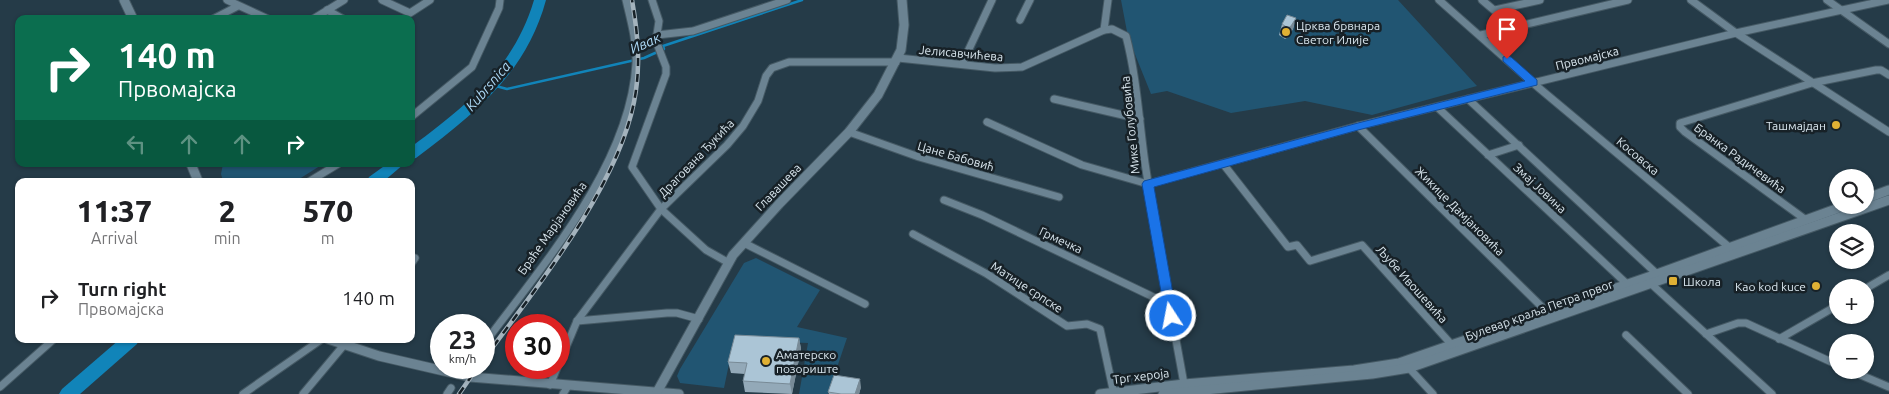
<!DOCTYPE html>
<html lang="en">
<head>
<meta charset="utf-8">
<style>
  body { margin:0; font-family:Ubuntu,sans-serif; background:#f2f2f2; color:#202124; height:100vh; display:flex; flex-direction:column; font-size:19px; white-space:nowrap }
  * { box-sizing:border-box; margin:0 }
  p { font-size:16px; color:#757577 }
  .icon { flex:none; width:28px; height:28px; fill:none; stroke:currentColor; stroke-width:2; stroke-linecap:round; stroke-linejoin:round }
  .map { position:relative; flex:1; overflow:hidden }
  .details { position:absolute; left:15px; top:178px; width:400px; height:165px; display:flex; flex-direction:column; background:#fff; border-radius:10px; box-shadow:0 1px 4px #0004 }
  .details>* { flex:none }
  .hud { position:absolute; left:15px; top:15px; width:400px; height:152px; border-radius:10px; box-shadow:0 1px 4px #0004; background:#0b6e4f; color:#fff; overflow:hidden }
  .fabs { position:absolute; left:1829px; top:169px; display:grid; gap:10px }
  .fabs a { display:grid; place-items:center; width:45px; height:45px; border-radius:50%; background:#fff; box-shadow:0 1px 4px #0004; font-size:25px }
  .speed { position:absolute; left:430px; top:314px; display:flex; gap:10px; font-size:25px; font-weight:700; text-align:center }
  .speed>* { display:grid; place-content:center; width:65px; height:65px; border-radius:50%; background:#fff; box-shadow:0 1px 4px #0004; line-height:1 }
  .speed small { font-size:12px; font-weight:400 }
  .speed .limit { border:8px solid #d22; background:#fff; color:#111 }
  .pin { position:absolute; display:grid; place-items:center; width:42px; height:42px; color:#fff; margin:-51px -21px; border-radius:50% 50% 50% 0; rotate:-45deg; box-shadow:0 0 5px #0007 }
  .pin .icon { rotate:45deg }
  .me { position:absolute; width:55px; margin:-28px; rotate:349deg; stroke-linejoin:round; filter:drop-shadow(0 0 4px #0008) }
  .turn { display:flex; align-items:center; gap:18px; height:105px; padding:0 20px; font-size:22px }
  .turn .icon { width:65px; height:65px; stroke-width:2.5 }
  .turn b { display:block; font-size:35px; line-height:42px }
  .lanes { display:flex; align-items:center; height:48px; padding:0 20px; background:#0003; justify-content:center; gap:25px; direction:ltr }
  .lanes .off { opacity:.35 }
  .eta { display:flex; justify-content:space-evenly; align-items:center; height:85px; text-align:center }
  .eta b { font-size:30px; font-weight:800; line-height:35px }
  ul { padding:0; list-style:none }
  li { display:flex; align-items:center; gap:15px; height:70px; padding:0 20px }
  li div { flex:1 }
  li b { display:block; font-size:19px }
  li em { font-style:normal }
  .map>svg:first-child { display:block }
  .green { fill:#215572 }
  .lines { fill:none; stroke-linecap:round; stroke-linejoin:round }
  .stream { stroke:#1184b9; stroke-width:2.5 }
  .river { fill:#1184b9; fill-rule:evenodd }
  .minor-casing { stroke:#455964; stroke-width:9 }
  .secondary-casing { stroke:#455964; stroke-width:11 }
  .minor { stroke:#6b8392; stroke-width:7 }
  .secondary { stroke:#6b8392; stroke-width:9 }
  .rail-casing { stroke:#a4b3bd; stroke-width:4.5 }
  .rail { stroke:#172127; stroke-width:2.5; stroke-dasharray:8; stroke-linecap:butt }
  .wall { fill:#93a9b8 }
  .shaded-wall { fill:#788a96 }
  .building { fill:#abc5d6; stroke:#788a96 }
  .route { fill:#1a73e8; stroke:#114b97 }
  .poi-dot { fill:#dfb034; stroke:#172127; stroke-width:2 }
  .labels { text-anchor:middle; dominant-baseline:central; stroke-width:5; stroke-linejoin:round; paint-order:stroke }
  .poi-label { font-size:12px; fill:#d9e6ee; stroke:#172127; text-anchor:start }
  .street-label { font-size:12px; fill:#d9e6ee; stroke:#172127 }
  .water-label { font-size:14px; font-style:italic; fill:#aedaf7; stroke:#172127 }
</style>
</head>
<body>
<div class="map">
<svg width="1889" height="394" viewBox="0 0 1889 394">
  <rect width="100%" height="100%" fill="#253b48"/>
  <g class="green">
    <polygon points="1121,0 1398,0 1477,86 1372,115 1305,101 1231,113 1167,91 1151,94 1128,37"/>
    <polygon points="223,164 323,164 296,181 223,181 221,174"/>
    <polygon points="756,258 820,290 797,327 847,338 828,394 799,394 808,343 734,340 724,388 680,383 677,376 680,369 744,263"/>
  </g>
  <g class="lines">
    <polyline class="stream" points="492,85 507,89 644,58 664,49 663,46 802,0"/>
    <g class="river">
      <path d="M534 0H546C526 74 474 114 416 158L411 159V147C466 106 514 68 534 0Z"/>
      <polygon points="387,164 404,164 384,181 367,181 369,177"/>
      <polygon points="120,339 139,339 137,344 80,394 59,394 62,389"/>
    </g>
    <defs>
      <g id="minor">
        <polyline points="227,0 268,19"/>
        <polyline points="382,0 410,13 430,0"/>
        <polyline points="652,0 659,21 656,41 666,67 666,74 632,167 661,209 706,250 729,263"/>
        <polyline points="1439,0 1533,83 1729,247"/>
        <polyline points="1482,0 1514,27"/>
        <polyline points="1691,0 1736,33 1889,132"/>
        <polyline points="1827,0 1889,44"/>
        <polyline points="327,10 343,19"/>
        <polyline points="1495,10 1540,0"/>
        <polyline points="213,19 238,6"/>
        <polyline points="313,19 344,0"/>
        <polyline points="1020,20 1030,0"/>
        <polyline points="1104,30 1108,0"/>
        <polyline points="657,35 693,31 787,0"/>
        <polyline points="1481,35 1628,0"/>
        <path d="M898 58 995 68 1022 67 1104 30 1112 29 1126 36C1137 78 1139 121 1145 163 1156 237 1171 311 1184 384"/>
        <polyline points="962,64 992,0"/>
        <polyline points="1054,99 1140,119"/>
        <polyline points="1468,99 1657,274"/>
        <polyline points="1437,107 1627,284"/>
        <polyline points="411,117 472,67 499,8 500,0"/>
        <polyline points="987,122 1082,165 1148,184 1358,126 1736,33 1888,0"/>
        <polyline points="1358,126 1546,311"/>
        <polyline points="849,132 919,157 1059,197"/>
        <polyline points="1488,155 1519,145"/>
        <polyline points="1224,165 1288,247 1297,245 1310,261 1362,245 1451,344"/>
        <polyline points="310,181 338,164"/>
        <polyline points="944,200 982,215 1168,304"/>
        <polyline points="1806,220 1685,132 1680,127 1680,123 1812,83 1876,70 1881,70 1889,75"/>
        <polyline points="913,234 987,274 1067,326 1087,324 1100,329 1114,394"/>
        <polyline points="744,243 865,304"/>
        <polyline points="411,264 415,258"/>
        <polyline points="1648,281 1772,394"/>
        <polyline points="1865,289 1889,275"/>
        <polyline points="577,321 667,313 677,313 699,319"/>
        <polyline points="1706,334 1738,323 1746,323 1838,365"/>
        <polyline points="1626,335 1688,394"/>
        <polyline points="1779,339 1838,305"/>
        <path d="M484 344C542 266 630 165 636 64 637 42 631 21 626 0"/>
        <polyline points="559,364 577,321 661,209 727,145 743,126 758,101 766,76 772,68 789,62 896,62"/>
        <polyline points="1409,368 1433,394"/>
        <polyline points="1849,370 1889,387"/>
        <polyline points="550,385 557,368"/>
        <polyline points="0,387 54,339"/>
        <polyline points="243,394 322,339"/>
        <polyline points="303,394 349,339"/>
        <polyline points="447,394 451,388"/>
        <polyline points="563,394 568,386"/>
      </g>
      <g id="secondary">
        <polyline points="124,0 133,19"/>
        <polyline points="191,164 198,181"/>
        <polyline points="1865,199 1889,190"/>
        <polyline points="328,339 379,356 470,377 679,394"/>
        <polyline points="656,394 733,255 779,204 849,132 878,95 901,50 904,25 902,0"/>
        <polyline points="1100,394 1184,384 1354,370 1399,363 1657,274 1847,205"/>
        <polyline points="1163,394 1372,374 1409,368 1889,200"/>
      </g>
    </defs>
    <use href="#minor" class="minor-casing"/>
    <use href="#secondary" class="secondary-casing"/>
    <use href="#minor" class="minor"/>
    <use href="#secondary" class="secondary"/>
    <defs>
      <g id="rail">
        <path d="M484 359C536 288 617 188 634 102 641 67 638 34 632 0"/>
        <polyline points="459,394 477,368"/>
      </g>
    </defs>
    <use href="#rail" class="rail-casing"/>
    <use href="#rail" class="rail"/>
  </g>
  <g class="wall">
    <polygon points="1296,18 1293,29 1288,37 1285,39 1279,35 1282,24"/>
    <polygon points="799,338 801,349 792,394 745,392 743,381 745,374 731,373 728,362"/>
    <polygon points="861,387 859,394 829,394 828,392"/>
  </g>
  <g class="shaded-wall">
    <polygon points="1296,18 1293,29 1288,37 1285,39 1288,28"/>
    <polygon points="799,338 801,349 792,394 790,384"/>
    <polygon points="860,379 861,387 859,394 855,394"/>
  </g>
  <g class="building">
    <polygon points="1287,15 1296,18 1291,26 1288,28 1282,24"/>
    <polygon points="735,335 799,338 790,384 743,381 747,363 728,362"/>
    <polygon points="834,375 860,379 855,394 841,394 828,392"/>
  </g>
  <polygon class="route" points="1507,56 1511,57 1537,80 1537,85 1358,130 1154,187 1177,316 1175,320 1166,320 1142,184 1144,181 1358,123 1525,81 1503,61 1503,57"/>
  <g class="poi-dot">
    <circle cx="1286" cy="32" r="5"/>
    <circle cx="1836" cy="125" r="5"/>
    <rect x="1668" y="276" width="10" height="10" rx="2.5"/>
    <circle cx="1816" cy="286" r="5"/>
    <circle cx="766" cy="361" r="5"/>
  </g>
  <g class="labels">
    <g class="poi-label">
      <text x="1296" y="25">Црква брвнара<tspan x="1296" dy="14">Светог Илије</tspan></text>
      <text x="1826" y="125" text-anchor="end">Ташмајдан</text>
      <text x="1683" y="281">Школа</text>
      <text x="1806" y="286" text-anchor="end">Kao kod kuce</text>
      <text x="776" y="354">Аматерско<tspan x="776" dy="14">позориште</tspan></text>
    </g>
    <g class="street-label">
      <text transform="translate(961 53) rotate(5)">Јелисавчићева</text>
      <text transform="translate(1587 58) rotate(-14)">Првомајска</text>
      <text transform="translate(1130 125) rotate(-96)">Мике Голубовића</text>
      <text transform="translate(956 156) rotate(16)">Цане Бабовић</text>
      <text transform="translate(1638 156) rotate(40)">Косовска</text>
      <text transform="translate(696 158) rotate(-46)">Драгована Ђукића</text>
      <text transform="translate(1740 158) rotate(36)">Бранка Радичевића</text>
      <text transform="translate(778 187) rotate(-46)">Главашева</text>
      <text transform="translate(1540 188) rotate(43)">Змај Јовина</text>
      <text transform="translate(1460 211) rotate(45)">Жикице Дамјановића</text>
      <text transform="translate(552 228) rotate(-55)">Браће Марјановића</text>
      <text transform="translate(1061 240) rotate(25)">Грмечка</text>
      <text transform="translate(1412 284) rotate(48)">Љубе Ивошевића</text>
      <text transform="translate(1027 287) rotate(33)">Матице српске</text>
      <text transform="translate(1539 310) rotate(-20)">Булевар краља Петра првог</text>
      <text transform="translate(1141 376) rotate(-7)">Трг хероја</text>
    </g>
    <g class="water-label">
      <text transform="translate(645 43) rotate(-24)">Ивак</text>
      <text transform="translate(488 86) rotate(-49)">Kubrsnica</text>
    </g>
  </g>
</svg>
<div class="fabs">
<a><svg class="icon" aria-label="search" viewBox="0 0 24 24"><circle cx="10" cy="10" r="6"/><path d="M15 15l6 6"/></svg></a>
<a><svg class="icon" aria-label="layers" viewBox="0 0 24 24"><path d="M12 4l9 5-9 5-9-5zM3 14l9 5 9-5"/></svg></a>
<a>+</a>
<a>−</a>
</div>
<div class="speed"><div>23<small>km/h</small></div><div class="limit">30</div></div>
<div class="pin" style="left:1507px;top:59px;background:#d93025"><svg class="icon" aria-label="arrive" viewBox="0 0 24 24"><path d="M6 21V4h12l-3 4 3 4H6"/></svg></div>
<svg class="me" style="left:1171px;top:316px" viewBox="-20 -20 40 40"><circle r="17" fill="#1a73e8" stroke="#fff" stroke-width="3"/><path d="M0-11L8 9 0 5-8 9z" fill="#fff"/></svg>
<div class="hud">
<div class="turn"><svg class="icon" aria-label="right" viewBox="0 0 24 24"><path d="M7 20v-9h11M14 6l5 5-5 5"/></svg><div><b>140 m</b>Првомајска</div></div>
<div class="lanes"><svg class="icon off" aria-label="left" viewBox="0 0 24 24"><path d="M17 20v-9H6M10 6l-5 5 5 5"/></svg><svg class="icon off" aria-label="ahead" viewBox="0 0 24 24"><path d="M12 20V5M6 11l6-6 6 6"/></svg><svg class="icon off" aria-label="ahead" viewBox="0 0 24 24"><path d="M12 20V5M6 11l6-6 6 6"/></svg><svg class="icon" aria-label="right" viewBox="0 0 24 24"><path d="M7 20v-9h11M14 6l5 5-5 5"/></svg></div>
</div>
<section class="details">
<div class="eta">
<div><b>11:37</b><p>Arrival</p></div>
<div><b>2</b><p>min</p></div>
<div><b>570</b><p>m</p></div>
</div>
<ul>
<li><svg class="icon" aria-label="right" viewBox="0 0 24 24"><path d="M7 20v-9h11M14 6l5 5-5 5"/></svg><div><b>Turn right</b><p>Првомајска</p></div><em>140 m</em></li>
</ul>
</section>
</div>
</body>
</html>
